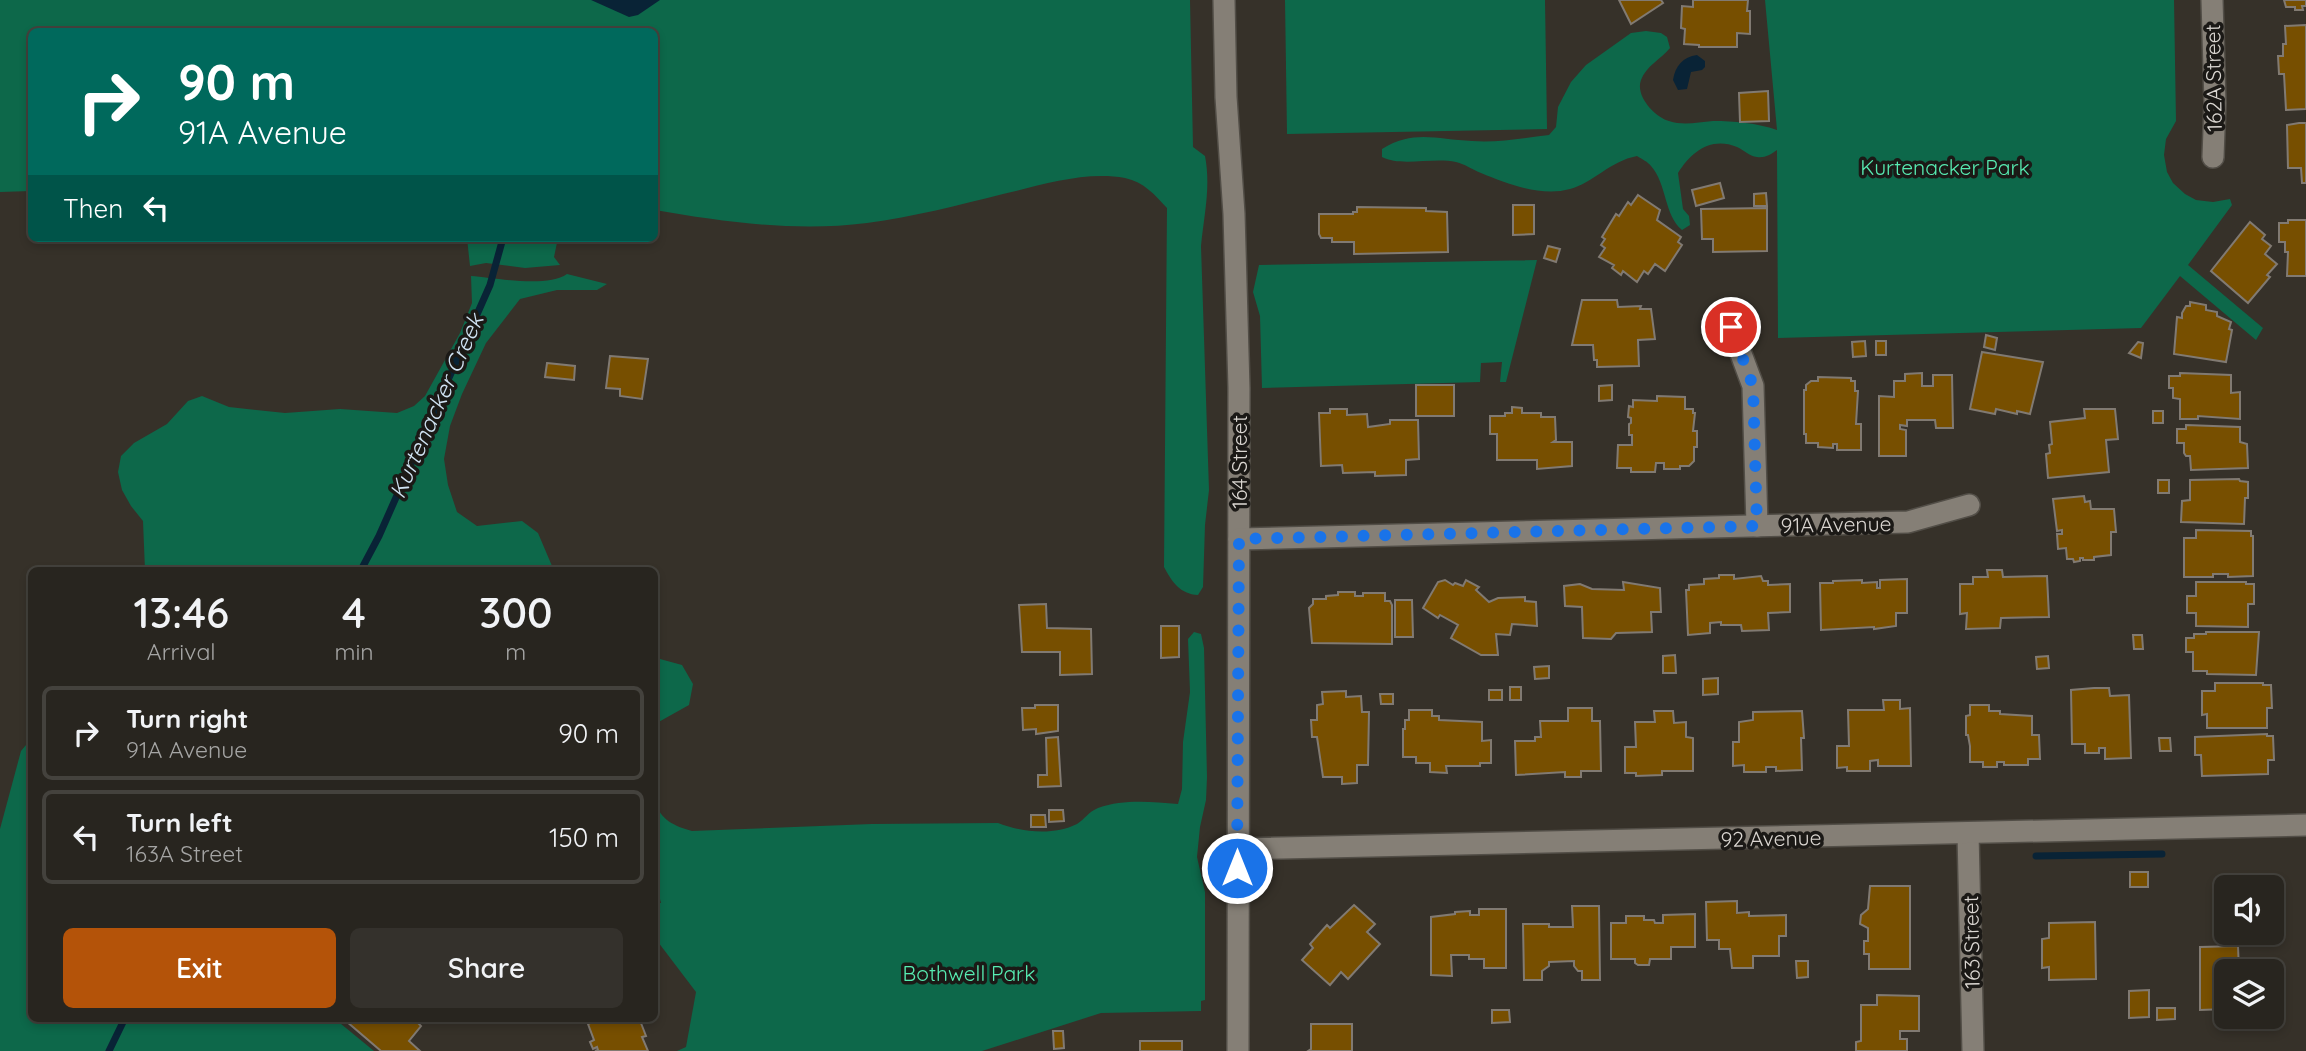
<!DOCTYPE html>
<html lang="en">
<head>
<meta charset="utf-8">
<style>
  body { margin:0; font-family:Quicksand,sans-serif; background:#34312c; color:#f1f3f6; height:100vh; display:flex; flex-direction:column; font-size:26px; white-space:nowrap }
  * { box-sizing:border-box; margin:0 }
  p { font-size:23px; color:#a5a5a4 }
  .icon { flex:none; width:38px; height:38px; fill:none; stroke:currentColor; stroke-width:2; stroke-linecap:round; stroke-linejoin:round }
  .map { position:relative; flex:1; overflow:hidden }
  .details { position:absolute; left:28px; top:567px; width:630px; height:455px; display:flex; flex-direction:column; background:#28251f; border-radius:10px; box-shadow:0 4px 10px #0003,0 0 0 2px #44423d }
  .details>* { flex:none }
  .top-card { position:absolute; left:28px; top:28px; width:630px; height:214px; border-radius:10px; box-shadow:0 4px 10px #0003,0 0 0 2px #44423d; background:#00695c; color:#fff; overflow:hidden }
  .tools { position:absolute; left:2214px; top:875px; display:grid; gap:14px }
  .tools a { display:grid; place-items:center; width:70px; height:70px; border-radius:10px; background:#28251f; box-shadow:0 4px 10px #0003,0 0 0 2px #44423d; font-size:35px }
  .pin { position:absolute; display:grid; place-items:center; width:60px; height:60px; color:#fff; margin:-30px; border:4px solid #fff; border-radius:50%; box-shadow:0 2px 7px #0007 }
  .me { position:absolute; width:77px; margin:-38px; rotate:0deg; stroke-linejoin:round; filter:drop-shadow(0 0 5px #0008) }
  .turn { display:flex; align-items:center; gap:24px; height:147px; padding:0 35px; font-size:32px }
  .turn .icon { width:91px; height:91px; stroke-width:2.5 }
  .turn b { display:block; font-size:49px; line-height:60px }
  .then { display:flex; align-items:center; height:66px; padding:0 35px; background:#0003; gap:14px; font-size:26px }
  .eta { display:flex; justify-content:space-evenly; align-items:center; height:119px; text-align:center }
  .eta b { font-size:42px; font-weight:600; line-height:49px }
  .action { display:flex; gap:14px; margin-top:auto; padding:14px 35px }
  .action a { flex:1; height:80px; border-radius:10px; background:#b45309; color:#fff; font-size:28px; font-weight:600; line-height:80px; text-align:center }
  .action a+a { background:#34312c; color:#f1f3f6 }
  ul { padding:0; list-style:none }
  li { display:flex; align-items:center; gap:21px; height:94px; margin:0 14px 10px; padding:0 21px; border:4px solid #44423d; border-radius:10px }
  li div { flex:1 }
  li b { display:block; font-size:26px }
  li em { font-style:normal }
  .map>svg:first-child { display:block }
  .green { fill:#0d684a }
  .water { fill:#092336 }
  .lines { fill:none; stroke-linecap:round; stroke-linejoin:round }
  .stream { stroke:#092336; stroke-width:7 }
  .building { fill:#774f00; stroke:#817a72; stroke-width:2 }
  .minor-casing { stroke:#524e47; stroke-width:24 }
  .minor { stroke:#857f76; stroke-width:21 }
  .route { stroke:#1a73e8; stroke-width:12; stroke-dasharray:0 21.6 }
  .labels { text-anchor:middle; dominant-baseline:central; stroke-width:7; stroke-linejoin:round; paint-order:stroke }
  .street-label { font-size:21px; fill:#dad6d1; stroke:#1b1916 }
  .park-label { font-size:21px; fill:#57ecb2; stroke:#1b1916 }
  .water-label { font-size:23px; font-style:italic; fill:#d0e3f3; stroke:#1b1916 }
</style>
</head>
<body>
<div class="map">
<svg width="2306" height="1051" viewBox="0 0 2306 1051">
  <rect width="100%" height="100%" fill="#363129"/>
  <g class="green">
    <path d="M0 0H1190L1193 147 1205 156C1211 187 1204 215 1201 246L1209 490 1205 525 1203 587 1198 595C1180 594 1172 582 1164 567L1167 208C1155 195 1144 182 1125 178 1084 171 1043 185 1003 194 959 205 913 217 867 223 796 232 724 222 655 210L654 32H32L31 191 0 192Z"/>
    <polygon points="1285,0 1545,0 1547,129 1287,134"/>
    <path d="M1765 0H2174L2176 121 2166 139 2164 155 2167 172 2173 183 2185 194 2196 200 2213 202 2230 199 2232 205 2188 265 2263 328 2256 340 2180 276 2141 328 1778 338 1777 150C1770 155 1765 158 1757 157 1749 156 1744 150 1737 147 1711 136 1691 152 1678 173L1683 209 1689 216 1690 225 1682 230C1664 215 1667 184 1651 166 1648 162 1642 159 1637 156 1610 161 1593 183 1570 189 1541 197 1508 184 1481 173 1473 170 1465 164 1456 162 1433 157 1401 167 1382 157V149C1415 129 1437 140 1472 141 1497 143 1524 138 1549 135L1556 127 1558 107 1571 82 1586 65 1631 33 1646 31 1661 33 1667 37 1670 48C1661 59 1646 66 1641 80 1635 96 1655 117 1669 121 1684 126 1698 122 1713 121 1734 121 1757 123 1777 130Z"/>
    <polygon points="467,238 558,238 554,257 560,265 525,268 486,263 470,266"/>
    <polygon points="1537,260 1506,382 1500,382 1502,362 1481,363 1480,382 1262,388 1260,316 1253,292 1259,265"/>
    <path d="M567 274 607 284 597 290H557L520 299 486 343 462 394 450 426 444 459 448 485 457 512 477 526 522 521 538 533 552 566 556 570H145L143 521 131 506 122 490 118 472 121 456 134 443 167 424 188 401 202 396 229 407 285 413 340 409 397 413 414 406 425 396 460 333 472 303 471 276C496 278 547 288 567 274Z"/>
    <path d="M1194 632 1201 634 1204 648 1207 777 1206 800 1200 827 1197 857 1205 892V1000L1201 1001V1011L1101 1013 982 1051H677L686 1047 696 992 655 938V903H661L660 899H655V802C661 820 674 826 692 831L872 824 998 823C1021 832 1053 836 1077 824 1085 819 1088 812 1098 808 1124 799 1151 802 1178 804L1182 789 1183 742 1190 692 1188 639Z"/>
    <polygon points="655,652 660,659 682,665 693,684 689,705 655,724"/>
    <polygon points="31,739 32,1018 335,1019 374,1051 0,1051 0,829 21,751"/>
  </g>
  <g class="water">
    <polygon points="591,0 660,0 638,15 629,17"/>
    <path d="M1697 55 1705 61V67L1702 70 1691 72 1687 89 1678 90 1673 80C1675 66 1683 57 1697 55Z"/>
  </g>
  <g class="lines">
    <g class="stream">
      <polyline points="361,570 379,536 490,285 503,238"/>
      <polyline points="2036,856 2162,854"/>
      <polyline points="109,1051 125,1018"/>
    </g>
  </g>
  <g class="building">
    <polygon points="1619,0 1661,0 1663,3 1631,24"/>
    <polygon points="1693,0 1748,0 1747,11 1750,11 1750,34 1737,33 1737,47 1699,47 1699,45 1684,44 1685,29 1681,28 1682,6 1693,7"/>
    <polygon points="2284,0 2306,0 2306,6 2302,6 2303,10 2295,10 2295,7 2286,7"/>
    <polygon points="2306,25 2306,109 2286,110 2284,74 2279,74 2278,56 2283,56 2283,44 2286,44 2285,26"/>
    <polygon points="1768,91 1769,121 1740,122 1739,93"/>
    <polygon points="2299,123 2306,123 2306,183 2302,183 2301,168 2288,168 2287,125"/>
    <polygon points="1720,183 1724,198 1696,206 1692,190"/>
    <polygon points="1766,193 1767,206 1754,206 1754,194"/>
    <polygon points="1638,195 1660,210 1657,220 1681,237 1678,242 1682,245 1665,271 1655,264 1648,274 1644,271 1637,282 1623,271 1621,275 1612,268 1614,265 1599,257 1605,248 1601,245 1605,239 1602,237 1616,214 1619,216 1628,202 1631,205"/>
    <polygon points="1513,205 1534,205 1534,234 1513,235"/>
    <polygon points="1357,207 1426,208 1426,211 1447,212 1448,252 1354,254 1354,242 1332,242 1332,238 1321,238 1319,234 1319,214 1353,214 1353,212 1357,212"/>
    <polygon points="1767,208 1767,251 1713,252 1713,239 1702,239 1701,209"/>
    <polygon points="2288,220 2306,220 2306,276 2287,276 2288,252 2285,252 2285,242 2279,242 2279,223 2288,223"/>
    <polygon points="2250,222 2265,235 2262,239 2271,246 2265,254 2277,264 2267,275 2270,277 2248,303 2211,271"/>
    <polygon points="1548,246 1560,249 1556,262 1544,258"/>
    <polygon points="1582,300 1617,300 1618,307 1641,306 1640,309 1651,309 1655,339 1638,340 1639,366 1597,367 1597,360 1594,360 1593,345 1572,345"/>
    <polygon points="2190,302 2206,305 2206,310 2217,312 2217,316 2231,322 2229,329 2232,330 2226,362 2174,354 2177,317 2182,318 2182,313 2186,306 2190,306"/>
    <polygon points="1986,335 1997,338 1995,350 1984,347"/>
    <polygon points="1865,341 1866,356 1853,357 1852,342"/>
    <rect x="1876" y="341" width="10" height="14"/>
    <polygon points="2138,342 2143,343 2141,358 2129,353"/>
    <polygon points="1982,352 2043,362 2030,414 2017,411 2017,414 1996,409 1995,414 1970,409"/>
    <polygon points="610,356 648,359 642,399 620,396 620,389 606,388"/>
    <polygon points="547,363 575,366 574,380 545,377"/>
    <polygon points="1922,373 1922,386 1933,386 1933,375 1952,375 1953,428 1936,428 1935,420 1907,420 1907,426 1900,425 1900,429 1906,430 1906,456 1879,456 1879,396 1894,397 1894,381 1905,381 1905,374"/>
    <polygon points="2180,373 2231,375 2231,393 2240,392 2240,419 2198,416 2198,419 2180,419 2180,399 2173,398 2173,388 2169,388 2169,376 2180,376"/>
    <polygon points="1818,377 1851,378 1851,381 1855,381 1855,391 1858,391 1856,424 1861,424 1861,450 1837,450 1837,444 1833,444 1833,448 1818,447 1818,443 1806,443 1806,434 1804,434 1804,390 1806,390 1806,385 1811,381 1818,381"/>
    <rect x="1416" y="385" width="38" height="31"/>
    <polygon points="1612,385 1612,400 1599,401 1599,386"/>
    <polygon points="1657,396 1685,397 1685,409 1693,409 1693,413 1695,413 1693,431 1697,431 1697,447 1694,447 1694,461 1689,466 1680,466 1680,469 1664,469 1664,463 1656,463 1655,472 1631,472 1631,468 1617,468 1618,445 1632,445 1632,435 1629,435 1629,424 1631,423 1631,418 1628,417 1629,406 1633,407 1633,400 1657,401"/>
    <polygon points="1512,407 1522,408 1522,413 1541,413 1541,417 1555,417 1556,440 1553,442 1572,442 1572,466 1537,469 1537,460 1497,460 1497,434 1490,434 1490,416 1505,416 1505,413 1512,413"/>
    <polygon points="1330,409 1347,409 1347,415 1367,414 1368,427 1390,424 1390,420 1418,420 1419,459 1406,460 1406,475 1375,476 1375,472 1343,473 1342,465 1321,466 1319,413 1330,413"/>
    <polygon points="2084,409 2115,409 2118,439 2106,440 2109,472 2048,478 2046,454 2050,453 2049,445 2052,444 2050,422 2085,418"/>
    <rect x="2153" y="411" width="10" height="12"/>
    <polygon points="2186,425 2240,427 2240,442 2247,444 2248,468 2191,470 2190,456 2186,456 2184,453 2184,443 2177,443 2177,429 2186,429"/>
    <polygon points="2239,479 2240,481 2248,482 2248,498 2245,498 2244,524 2181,522 2182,501 2190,500 2190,480"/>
    <rect x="2158" y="480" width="11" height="13"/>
    <polygon points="2084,496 2085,502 2090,501 2091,509 2114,509 2116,532 2111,532 2111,555 2094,557 2094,560 2083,560 2083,558 2080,558 2080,561 2074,562 2073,559 2067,559 2066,548 2058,549 2057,534 2062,534 2062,530 2057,531 2053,499"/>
    <polygon points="2196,530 2251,531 2251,536 2253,536 2253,576 2228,577 2228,574 2213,574 2213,577 2184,577 2184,538 2196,538"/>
    <polygon points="1987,570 2002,570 2003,577 2047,576 2049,617 2001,618 2000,628 1966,629 1967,613 1960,614 1960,584 1973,584 1973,577 1988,577"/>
    <polygon points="1719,575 1734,575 1734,579 1761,576 1763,581 1768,581 1768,585 1790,584 1790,612 1768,613 1769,630 1742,631 1741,625 1721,625 1721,622 1710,623 1710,633 1688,635 1686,590 1689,590 1689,585 1704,584 1704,579 1719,578"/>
    <polygon points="1907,579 1907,613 1896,613 1896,626 1874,629 1874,627 1821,630 1820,583 1833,583 1833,581 1862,580 1862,583 1877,582 1877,588 1880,588 1880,580"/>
    <polygon points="1445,580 1453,585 1455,583 1463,586 1466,580 1479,587 1476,590 1489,602 1498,598 1525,597 1525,601 1536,602 1537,626 1512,624 1510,635 1496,634 1498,655 1481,655 1451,638 1458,625 1440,615 1438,618 1423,608 1438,582"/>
    <polygon points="1623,582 1660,588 1661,612 1651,612 1652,632 1616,633 1611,639 1583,638 1582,607 1565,606 1564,586 1580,584 1592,589 1624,590"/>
    <polygon points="2196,582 2246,582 2246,584 2254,584 2254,604 2248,604 2248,627 2196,626 2196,613 2187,613 2187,596 2196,596"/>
    <polygon points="1338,592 1355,592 1355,596 1363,596 1363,593 1385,593 1385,601 1390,601 1392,605 1392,644 1312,643 1309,608 1313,604 1313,599 1326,599 1326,596 1338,595"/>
    <polygon points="1395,600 1412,600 1413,637 1395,637"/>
    <polygon points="1046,604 1047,628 1091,629 1092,674 1060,675 1060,652 1022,652 1019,605"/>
    <polygon points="1161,626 1179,626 1179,657 1161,658"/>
    <polygon points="2206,632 2259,632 2256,675 2207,674 2207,671 2193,671 2193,652 2186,652 2186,638 2194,638 2194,634 2206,634"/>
    <polygon points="2133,635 2142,635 2143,649 2134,649"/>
    <polygon points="1675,655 1676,673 1663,673 1663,656"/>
    <polygon points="2048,656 2049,668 2037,669 2036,657"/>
    <polygon points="1549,666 1549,678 1535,679 1534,667"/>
    <polygon points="1718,678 1718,694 1703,695 1703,679"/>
    <polygon points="2215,683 2263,683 2263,685 2271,685 2272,708 2267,708 2267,728 2207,728 2207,714 2202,715 2202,691 2215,691"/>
    <rect x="1510" y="687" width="11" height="13"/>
    <polygon points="2094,688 2109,688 2110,696 2129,695 2131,758 2105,759 2105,748 2099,748 2099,753 2085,753 2085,744 2072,744 2071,690"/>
    <rect x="1489" y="690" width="13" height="10"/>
    <polygon points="1346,691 1346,697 1361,696 1362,712 1369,712 1368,765 1357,765 1357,783 1342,784 1342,777 1323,777 1317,737 1312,737 1311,720 1317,720 1317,705 1323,704 1322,692"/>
    <polygon points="1380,694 1393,694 1393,704 1381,704"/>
    <polygon points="1883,700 1900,700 1900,709 1910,708 1911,766 1878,766 1878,760 1870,761 1870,771 1847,771 1847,767 1837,768 1837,746 1849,746 1848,710 1884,710"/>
    <polygon points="1035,705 1058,705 1058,731 1036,734 1036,729 1023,730 1022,708 1035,708"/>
    <polygon points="1970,705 1989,705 1989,711 2000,711 2000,714 2032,716 2032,735 2039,735 2040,759 2028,759 2028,765 2004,765 2004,762 1997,762 1997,767 1983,767 1983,762 1970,762 1970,746 1968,735 1966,735 1966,716 1970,715"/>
    <polygon points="1568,708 1592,708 1592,721 1600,721 1601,771 1581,771 1581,777 1565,777 1565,772 1516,775 1515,741 1535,741 1535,737 1541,737 1540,721 1568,721"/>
    <polygon points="1409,710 1432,710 1432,716 1439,716 1439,720 1482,722 1482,741 1491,740 1491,763 1480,763 1480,766 1446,766 1447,773 1430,772 1430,763 1416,763 1416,757 1403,757 1403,729 1405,729 1405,720 1409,720"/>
    <polygon points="1654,711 1673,711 1674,723 1686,722 1686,737 1693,738 1693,771 1662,771 1662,775 1636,776 1636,773 1625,773 1625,747 1636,747 1635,722 1655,722"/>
    <polygon points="1802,711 1804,738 1801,738 1802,770 1776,771 1776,767 1766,767 1766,772 1744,772 1744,765 1733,766 1733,742 1739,742 1739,722 1753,720 1753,712"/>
    <polygon points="2267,734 2267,736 2273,736 2274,760 2268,760 2268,774 2202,776 2201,755 2195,755 2195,737"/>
    <polygon points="1058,737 1061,786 1038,787 1038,775 1047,775 1046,738"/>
    <polygon points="2159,738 2170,738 2171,751 2160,751"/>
    <polygon points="1049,810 1063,810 1064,821 1049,822"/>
    <polygon points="1031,815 1045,815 1046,827 1031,827"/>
    <rect x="2130" y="872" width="18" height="15"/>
    <polygon points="1870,886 1910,886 1910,969 1869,969 1869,954 1864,954 1864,941 1868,941 1868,928 1860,924 1861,915 1868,909"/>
    <polygon points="1737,901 1737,913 1749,912 1749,916 1786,915 1786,936 1779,936 1779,956 1753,956 1753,968 1732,968 1730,949 1719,949 1719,940 1707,940 1706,902"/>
    <polygon points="1354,905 1375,924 1367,932 1380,944 1348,979 1341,972 1330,985 1302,960 1313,948 1310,944 1327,925 1330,928"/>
    <polygon points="1572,906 1599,906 1600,980 1582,980 1582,971 1578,971 1574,966 1574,961 1549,962 1549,966 1542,971 1542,980 1524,980 1523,924 1549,924 1549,927 1573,927"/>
    <polygon points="1479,909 1506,909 1506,968 1484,968 1484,959 1469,959 1469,955 1451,955 1452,976 1431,975 1431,917 1455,914 1455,912 1470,911 1470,915 1479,915"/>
    <polygon points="1695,914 1695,947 1671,947 1671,959 1650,959 1649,965 1638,965 1635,963 1635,959 1611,959 1611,923 1626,923 1626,916 1644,916 1644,920 1654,920 1655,923 1663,923 1663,915"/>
    <polygon points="2095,922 2096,979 2049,980 2049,967 2042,968 2042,939 2049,938 2049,923"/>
    <polygon points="2238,946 2239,971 2226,971 2226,1009 2200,1010 2200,947"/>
    <polygon points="1796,961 1808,961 1808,977 1797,978"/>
    <polygon points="2149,990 2149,1017 2129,1018 2129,991"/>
    <polygon points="1877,995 1919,996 1919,1031 1900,1031 1900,1039 1907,1039 1907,1051 1856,1051 1856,1042 1861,1041 1861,1005 1877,1005"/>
    <polygon points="2157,1008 2175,1008 2175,1019 2157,1020"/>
    <polygon points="1492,1010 1509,1010 1510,1022 1492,1023"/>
    <polygon points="348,1018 424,1018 419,1024 421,1026 409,1041 420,1051 381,1051 346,1021"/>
    <polygon points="639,1018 646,1036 642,1037 648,1051 595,1051 598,1050 597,1047 593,1049 590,1042 594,1040 588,1024 595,1021 594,1019"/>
    <polygon points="1311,1024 1352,1024 1352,1051 1308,1051 1311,1049"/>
    <polygon points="1053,1031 1063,1031 1064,1048 1054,1049"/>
    <rect x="1140" y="1041" width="42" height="10"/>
  </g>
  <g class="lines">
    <defs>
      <g id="minor">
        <polyline points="1224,0 1226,97 1234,214 1239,388 1238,1051"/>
        <polyline points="2212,0 2215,103 2213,157"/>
        <polyline points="1731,327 1753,386 1757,526"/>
        <polyline points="1239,539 1908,522 1969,505"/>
        <polyline points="1968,833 1973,1051"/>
        <polyline points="1237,849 2306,825"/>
      </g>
    </defs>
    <use href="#minor" class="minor-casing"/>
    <use href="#minor" class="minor"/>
  </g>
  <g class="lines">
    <polyline class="route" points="1237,868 1239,539 1757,526 1753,386 1731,327"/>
  </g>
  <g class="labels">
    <g class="street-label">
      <text transform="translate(2213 78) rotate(-91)">162A Street</text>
      <text transform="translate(1239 462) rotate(-90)">164 Street</text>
      <text transform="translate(1836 524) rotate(-1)">91A Avenue</text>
      <text transform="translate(1771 838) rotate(-1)">92 Avenue</text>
      <text transform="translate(1971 942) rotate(-91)">163 Street</text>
    </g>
    <g class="park-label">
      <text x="1945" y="167">Kurtenacker Park</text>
      <text x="969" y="973">Bothwell Park</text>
    </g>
    <g class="water-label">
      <text transform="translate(436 406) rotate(-66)">Kurtenacker Creek</text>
    </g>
  </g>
</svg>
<div class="tools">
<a><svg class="icon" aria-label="sound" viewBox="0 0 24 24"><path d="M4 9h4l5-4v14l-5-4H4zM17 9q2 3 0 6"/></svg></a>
<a><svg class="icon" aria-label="layers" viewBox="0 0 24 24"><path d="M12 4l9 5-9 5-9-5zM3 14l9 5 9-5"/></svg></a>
</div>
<div class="pin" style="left:1731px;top:327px;background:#d93025"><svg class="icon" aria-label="arrive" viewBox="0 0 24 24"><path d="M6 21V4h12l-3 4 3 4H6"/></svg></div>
<svg class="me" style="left:1237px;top:868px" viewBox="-20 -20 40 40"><circle r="17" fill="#1a73e8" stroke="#fff" stroke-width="3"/><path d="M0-11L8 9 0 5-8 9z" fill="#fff"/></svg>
<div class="top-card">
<div class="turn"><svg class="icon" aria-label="right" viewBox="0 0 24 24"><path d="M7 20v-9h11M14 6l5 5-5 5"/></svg><div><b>90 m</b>91A Avenue</div></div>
<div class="then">Then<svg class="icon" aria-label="left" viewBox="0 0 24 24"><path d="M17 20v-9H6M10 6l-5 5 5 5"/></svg></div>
</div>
<section class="details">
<div class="eta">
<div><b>13:46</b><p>Arrival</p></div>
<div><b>4</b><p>min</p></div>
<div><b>300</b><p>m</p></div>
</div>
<ul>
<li><svg class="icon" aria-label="right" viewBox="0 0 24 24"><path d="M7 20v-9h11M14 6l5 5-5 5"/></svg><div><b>Turn right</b><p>91A Avenue</p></div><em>90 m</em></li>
<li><svg class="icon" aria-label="left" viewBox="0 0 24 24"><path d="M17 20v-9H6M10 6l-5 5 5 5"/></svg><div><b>Turn left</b><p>163A Street</p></div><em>150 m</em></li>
</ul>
<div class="action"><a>Exit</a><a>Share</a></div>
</section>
</div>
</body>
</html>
